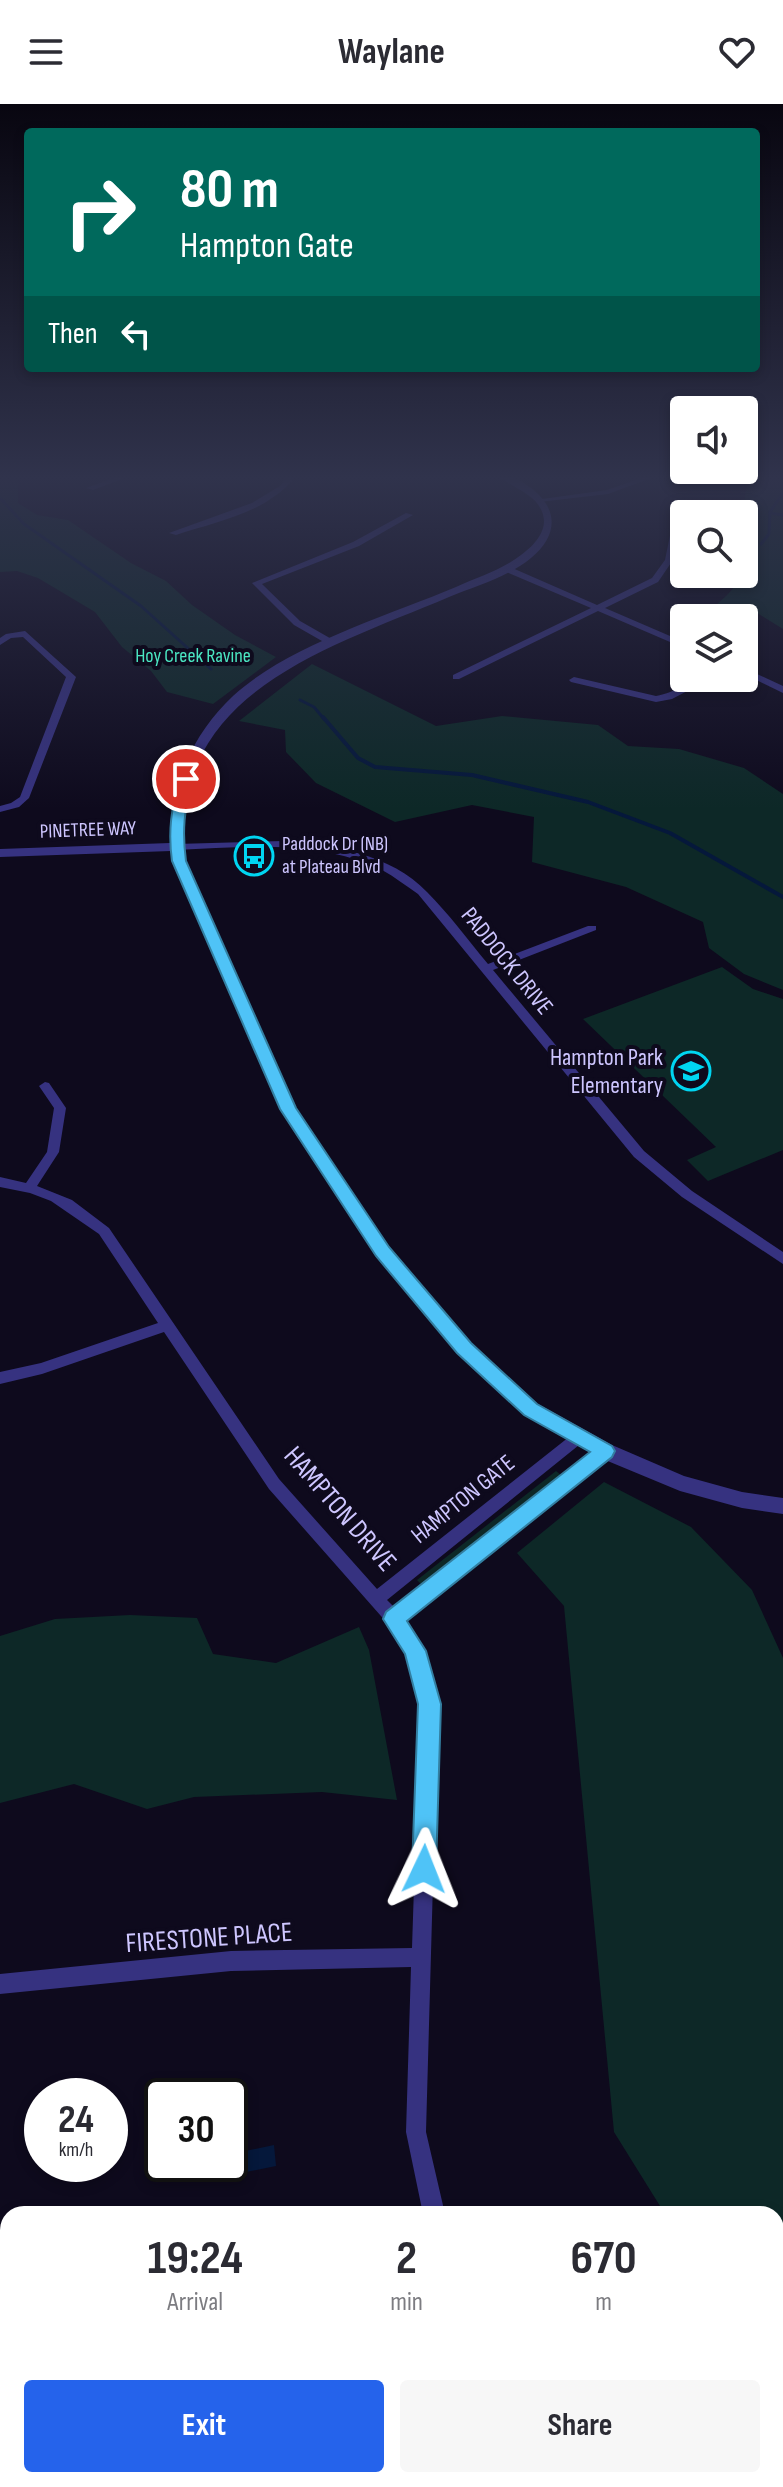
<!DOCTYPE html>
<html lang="en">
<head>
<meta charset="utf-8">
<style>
  body { margin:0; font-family:"Sofia Sans Condensed",sans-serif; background:#f7f7f7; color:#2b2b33; height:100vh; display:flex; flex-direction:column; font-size:30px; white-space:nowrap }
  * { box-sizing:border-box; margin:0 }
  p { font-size:26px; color:#7c7c81 }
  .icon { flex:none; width:44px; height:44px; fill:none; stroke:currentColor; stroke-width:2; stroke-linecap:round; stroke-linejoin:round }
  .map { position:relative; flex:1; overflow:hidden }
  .panel { position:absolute; left:0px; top:2102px; width:784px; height:282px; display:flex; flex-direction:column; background:#fff; border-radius:24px 24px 0 0; box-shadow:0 4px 12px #0003 }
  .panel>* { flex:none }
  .guide { position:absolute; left:24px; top:24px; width:736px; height:244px; border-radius:8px; box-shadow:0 4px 12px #0003; background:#00695c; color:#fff; overflow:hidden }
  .controls { position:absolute; left:670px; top:292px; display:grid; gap:16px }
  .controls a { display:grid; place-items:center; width:88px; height:88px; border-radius:8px; background:#fff; box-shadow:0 4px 12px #0003; font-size:40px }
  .speed { position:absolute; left:24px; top:1974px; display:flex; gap:16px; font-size:40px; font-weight:700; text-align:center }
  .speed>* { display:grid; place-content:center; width:104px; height:104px; border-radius:50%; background:#fff; box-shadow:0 4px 12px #0003; line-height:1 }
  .speed small { font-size:20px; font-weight:400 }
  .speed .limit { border:4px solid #111; border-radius:12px; background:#fff; color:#111 }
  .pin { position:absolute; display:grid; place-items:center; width:68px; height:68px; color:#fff; margin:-34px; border:4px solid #fff; border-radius:50%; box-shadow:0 2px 8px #0007 }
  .me { position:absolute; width:88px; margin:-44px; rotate:2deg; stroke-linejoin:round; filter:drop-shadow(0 0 6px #0008) }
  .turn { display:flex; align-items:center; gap:28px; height:168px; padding:0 24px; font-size:36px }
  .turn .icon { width:104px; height:104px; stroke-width:2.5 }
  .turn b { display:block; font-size:56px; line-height:68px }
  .then { display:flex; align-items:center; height:76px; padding:0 24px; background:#0003; gap:16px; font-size:30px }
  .eta { display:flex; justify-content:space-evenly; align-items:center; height:136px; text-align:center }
  .eta b { font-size:48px; font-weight:700; line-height:56px }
  .primary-button { display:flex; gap:16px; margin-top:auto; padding:16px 24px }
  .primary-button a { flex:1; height:92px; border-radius:8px; background:#2563eb; color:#fff; font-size:32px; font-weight:700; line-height:92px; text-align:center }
  .primary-button a+a { background:#f7f7f7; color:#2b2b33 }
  header { display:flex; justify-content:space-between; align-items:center; height:104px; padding:0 24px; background:#fff; font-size:36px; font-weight:700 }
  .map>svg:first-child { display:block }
  .green { fill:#0d2827 }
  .water { fill:#05183b }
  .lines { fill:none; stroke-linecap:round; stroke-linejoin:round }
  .stream-far1 { stroke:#05183b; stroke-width:3 }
  .stream { stroke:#05183b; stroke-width:4 }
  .minor { fill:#363280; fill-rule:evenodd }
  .tertiary { fill:#363280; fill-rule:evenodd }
  .route { fill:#4fc3f7; stroke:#337fa1; stroke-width:2 }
  .labels { text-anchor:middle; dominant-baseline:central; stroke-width:8; stroke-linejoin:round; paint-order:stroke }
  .far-park-label { font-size:20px; fill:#4be6c2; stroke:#0e0a1d }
  .far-street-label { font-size:20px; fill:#cec6ff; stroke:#0e0a1d }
  .far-poi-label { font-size:20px; fill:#cec6ff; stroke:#0e0a1d; text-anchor:start }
  .street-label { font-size:24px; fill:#cec6ff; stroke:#0e0a1d }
  .poi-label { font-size:24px; fill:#cec6ff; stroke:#0e0a1d; text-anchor:end }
  .near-street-label { font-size:28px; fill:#cec6ff; stroke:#0e0a1d }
</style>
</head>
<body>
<header><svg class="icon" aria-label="menu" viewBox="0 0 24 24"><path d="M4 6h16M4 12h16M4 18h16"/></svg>Waylane<svg class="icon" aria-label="heart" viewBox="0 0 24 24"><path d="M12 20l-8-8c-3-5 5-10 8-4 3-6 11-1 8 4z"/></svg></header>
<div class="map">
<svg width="783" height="2383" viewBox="0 0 783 2383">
  <rect width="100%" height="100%" fill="#0e0a1d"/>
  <g class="green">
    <polygon points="0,372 18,372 18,399 37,411 68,416 131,459 166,477 192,501 235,531 276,553 213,600 167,588 151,567 122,543 95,508 38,474 17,467 0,468"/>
    <path d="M752 372H783V525L751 505 706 509C745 479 753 462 746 414 744 397 743 386 752 372Z"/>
    <polygon points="312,560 436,622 502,612 598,621 628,642 679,645 744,664 783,690 783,886 744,870 709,844 703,818 626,783 532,758 534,713 472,701 395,718 316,679 286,648 285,626 239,617"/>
    <polygon points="722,863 753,885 783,895 783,1046 708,1077 687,1056 716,1043 583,915"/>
    <polygon points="556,1367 566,1375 426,1485 417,1476"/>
    <polygon points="604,1378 691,1423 752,1486 783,1554 783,2315 776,2302 776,2110 665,2110 614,2028 564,1502 517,1449"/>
    <polygon points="130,1511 197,1514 213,1550 276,1559 359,1523 369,1546 397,1696 322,1688 194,1693 147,1705 74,1680 0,1699 0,1532 55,1515"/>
  </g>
  <polygon class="water" points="274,2041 276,2062 246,2068 245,2059 232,2062 231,2050"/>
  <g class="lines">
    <g class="stream-far1">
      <polyline points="0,394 24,420 141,502 211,565"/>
      <polyline points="770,409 783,411"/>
      <polyline points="761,440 769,430 770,408 783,389"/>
      <polyline points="300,596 314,603 324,615"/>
    </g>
    <polyline class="stream" points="323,613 358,654 375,663 472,671 588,698 670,729 783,793"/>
    <g class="minor">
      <polygon points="119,372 130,372 93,386 86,384"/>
      <path d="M288 372H296C267 409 218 417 176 431L169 429 252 399 280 382Z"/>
      <polygon points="647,372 657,372 608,390 539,398 535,396 607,386"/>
      <polygon points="675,407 682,409 673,456 658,478 605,504 684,538 684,544 598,507 459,575 453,575 453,571 591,504 504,467 504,463 510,463 597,501 652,474 665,456"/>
      <polygon points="406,409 413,411 359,442 262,480 300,517 335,537 335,541 329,541 294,521 252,479 353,438"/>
      <polygon points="25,527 76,573 29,694 19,703 0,708 0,702 11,699 20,693 66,573 23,533 11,534 0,541 0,534 6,530"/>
      <polygon points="744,564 783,582 783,589 744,570"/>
      <path d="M574 573 656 592C676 589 691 574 712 574L672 595 656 598 571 578 569 576Z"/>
      <path d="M283 737C333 741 391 750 427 788 449 810 468 836 488 860L588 822H596V826L493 866 644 1047 692 1087 783 1148V1160L682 1093 634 1053 418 790C406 782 395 773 382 766 318 735 245 743 176 746L171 743 176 740Z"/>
      <polygon points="45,978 49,979 66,1004 59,1048 37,1082 72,1096 109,1124 279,1375 377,1485 574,1329 579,1327 584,1329 587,1333 584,1337 387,1496 395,1504 600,1343 605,1341 610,1343 613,1347 610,1351 404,1517 423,1547 438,1600 426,2028 445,2110 423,2110 406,2028 411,1863 231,1867 0,1890 0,1870 231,1847 412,1844 420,1600 407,1550 388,1520 269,1385 164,1228 42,1270 0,1280 0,1268 41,1259 158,1219 99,1130 51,1097 30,1089 0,1083 0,1073 26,1079 47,1048 54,1004 39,982"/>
      <polygon points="8,2271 8,2293 0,2294 0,2272"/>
      <polygon points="554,2376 578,2376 579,2383 555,2383"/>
    </g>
    <path class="tertiary" d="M498 372C511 371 521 376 531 384 559 405 558 432 531 454 508 473 476 482 449 493 327 545 164 590 186 757L296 1004 388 1143 471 1239 538 1300 612 1341 684 1372 742 1388 783 1394V1410L742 1404 680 1387 598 1353 524 1310 457 1249 376 1151 280 1005 172 757 171 747 0 753V745L170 739C169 684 192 630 233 592 287 542 387 512 456 483 478 473 502 466 521 451 532 443 544 431 544 417 543 392 514 385 498 372Z"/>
  </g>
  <linearGradient id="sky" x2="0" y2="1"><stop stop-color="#080610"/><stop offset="0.53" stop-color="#30334c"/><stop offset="1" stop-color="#30334c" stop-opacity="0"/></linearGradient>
  <rect width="783" height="705" fill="url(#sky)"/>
  <path class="route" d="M186 672 193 675C184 704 182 728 186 757L296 1004 389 1143 471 1239 537 1300 612 1342 615 1347 612 1353 407 1517 426 1547 441 1600 436 1765 433 1774 424 1777 416 1774 412 1765 418 1600 405 1550 383 1515 386 1508 590 1348 524 1311 457 1249 376 1152 280 1005 172 757C168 728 171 704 180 675Z"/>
  <defs>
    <symbol id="bus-ring" viewBox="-11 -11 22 22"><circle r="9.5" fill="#0e0a1d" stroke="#00d5f1" stroke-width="1.5"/><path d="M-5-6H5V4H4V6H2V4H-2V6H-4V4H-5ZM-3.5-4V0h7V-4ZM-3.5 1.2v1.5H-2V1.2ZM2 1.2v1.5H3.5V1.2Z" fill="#00d5f1"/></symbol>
    <symbol id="school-ring" viewBox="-11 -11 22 22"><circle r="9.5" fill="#0e0a1d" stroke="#00d5f1" stroke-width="1.5"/><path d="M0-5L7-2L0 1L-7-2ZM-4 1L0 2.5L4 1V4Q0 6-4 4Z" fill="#00d5f1"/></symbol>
  </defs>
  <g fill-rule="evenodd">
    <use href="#bus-ring" x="232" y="730" width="44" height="44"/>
    <use href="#school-ring" x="669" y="945" width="44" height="44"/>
  </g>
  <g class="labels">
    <g class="far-park-label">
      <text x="193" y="552">Hoy Creek Ravine</text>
    </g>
    <g class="far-street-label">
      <text transform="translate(88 726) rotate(-2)">PINETREE WAY</text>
    </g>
    <g class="far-poi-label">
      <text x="282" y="740">Paddock Dr (NB)<tspan x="282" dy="23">at Plateau Blvd</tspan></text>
    </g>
    <g class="street-label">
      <text transform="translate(507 857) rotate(51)">PADDOCK DRIVE</text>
      <text transform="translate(463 1395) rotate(-39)">HAMPTON GATE</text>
    </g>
    <g class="poi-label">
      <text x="663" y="953">Hampton Park<tspan x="663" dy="28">Elementary</tspan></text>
    </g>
    <g class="near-street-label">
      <text transform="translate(340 1405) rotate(49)">HAMPTON DRIVE</text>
      <text transform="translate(209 1834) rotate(-4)">FIRESTONE PLACE</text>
    </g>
  </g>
</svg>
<div class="controls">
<a><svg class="icon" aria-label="sound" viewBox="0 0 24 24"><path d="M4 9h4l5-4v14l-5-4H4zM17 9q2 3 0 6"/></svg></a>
<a><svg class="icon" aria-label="search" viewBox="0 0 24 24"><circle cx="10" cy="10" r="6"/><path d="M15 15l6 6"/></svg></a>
<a><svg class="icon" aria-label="layers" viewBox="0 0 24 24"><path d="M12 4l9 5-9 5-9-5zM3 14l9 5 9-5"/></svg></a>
</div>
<div class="speed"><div>24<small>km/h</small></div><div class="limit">30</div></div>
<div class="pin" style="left:186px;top:675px;background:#d93025"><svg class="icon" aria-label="arrive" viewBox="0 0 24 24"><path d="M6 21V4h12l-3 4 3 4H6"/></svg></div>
<svg class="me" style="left:424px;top:1765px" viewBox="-20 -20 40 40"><path d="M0-17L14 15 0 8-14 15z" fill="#4fc3f7" stroke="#fff" stroke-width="4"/></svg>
<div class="guide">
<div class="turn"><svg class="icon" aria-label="right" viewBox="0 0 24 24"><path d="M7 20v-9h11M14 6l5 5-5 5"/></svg><div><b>80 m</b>Hampton Gate</div></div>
<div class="then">Then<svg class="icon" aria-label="left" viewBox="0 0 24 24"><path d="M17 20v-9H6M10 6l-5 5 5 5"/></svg></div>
</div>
<section class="panel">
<div class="eta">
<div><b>19:24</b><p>Arrival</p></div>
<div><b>2</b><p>min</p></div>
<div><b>670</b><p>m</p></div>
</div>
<div class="primary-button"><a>Exit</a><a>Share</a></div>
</section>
</div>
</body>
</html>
